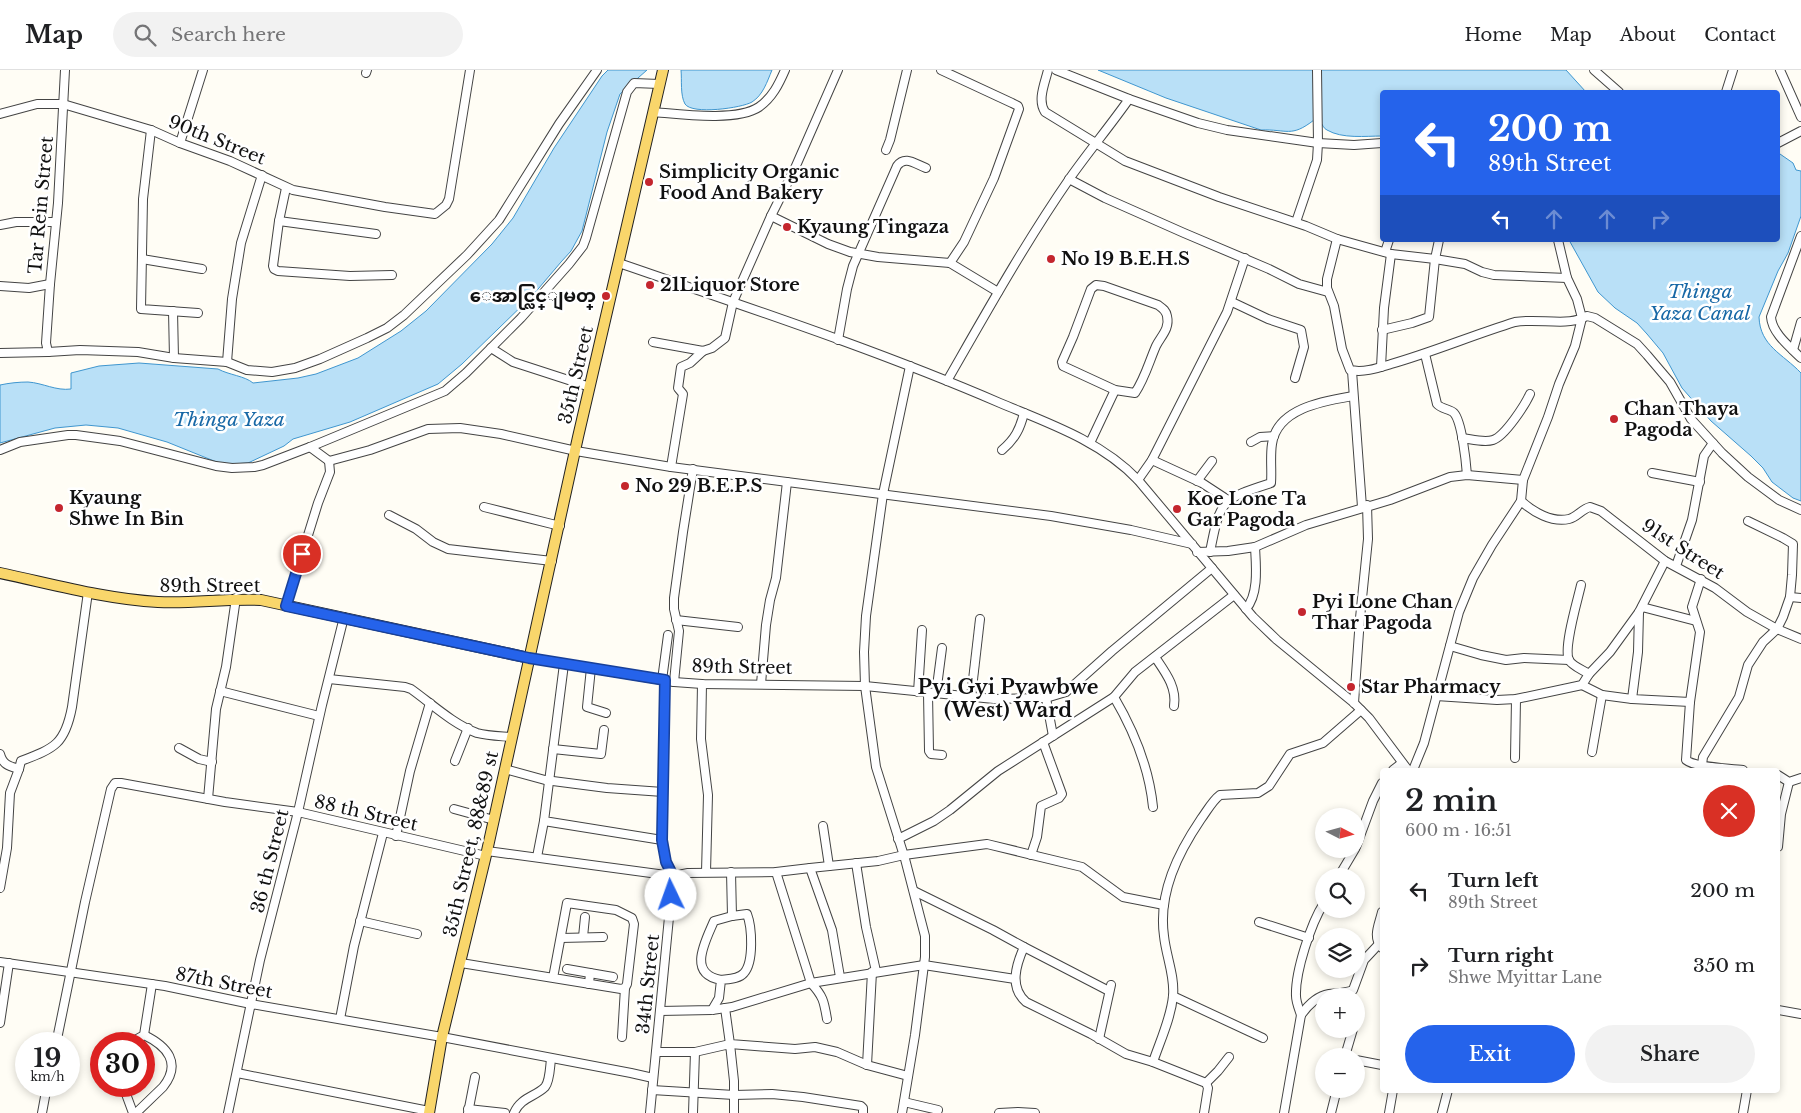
<!DOCTYPE html>
<html lang="en">
<head>
<meta charset="utf-8">
<style>
  body { margin:0; font-family:"Libre Baskerville","Noto Sans Myanmar",serif; background:#f2f2f2; color:#202124; height:100vh; display:flex; flex-direction:column; font-size:19px; white-space:nowrap }
  * { box-sizing:border-box; margin:0 }
  p { font-size:16px; color:#757577 }
  .icon { flex:none; width:28px; height:28px; fill:none; stroke:currentColor; stroke-width:2; stroke-linecap:round; stroke-linejoin:round }
  .map { position:relative; flex:1; overflow:hidden }
  .side { position:absolute; left:1380px; top:698px; width:400px; height:325px; display:flex; flex-direction:column; background:#fff; border-radius:5px; box-shadow:0 2px 8px #0003 }
  .side>* { flex:none }
  .top-card { position:absolute; left:1380px; top:20px; width:400px; height:152px; border-radius:5px; box-shadow:0 2px 8px #0003; background:#2563eb; color:#fff; overflow:hidden }
  .needle { width:32px; rotate:96deg }
  .tools { position:absolute; left:1315px; top:738px; display:grid; gap:10px }
  .tools a { display:grid; place-items:center; width:50px; height:50px; border-radius:50%; background:#fff; box-shadow:0 2px 8px #0003; font-size:25px }
  .speed { position:absolute; left:15px; top:962px; display:flex; gap:10px; font-size:25px; font-weight:700; text-align:center }
  .speed>* { display:grid; place-content:center; width:65px; height:65px; border-radius:50%; background:#fff; box-shadow:0 2px 8px #0003; line-height:1 }
  .speed small { font-size:12px; font-weight:400 }
  .speed .limit { border:8px solid #d22; background:#fff; color:#111 }
  .pin { position:absolute; display:grid; place-items:center; width:42px; height:42px; color:#fff; margin:-21px; border:2px solid #fff; border-radius:50%; box-shadow:0 1px 5px #0007 }
  .me { position:absolute; width:55px; margin:-28px; rotate:357deg; stroke-linejoin:round; filter:drop-shadow(0 0 4px #0008) }
  .turn { display:flex; align-items:center; gap:18px; height:105px; padding:0 25px; font-size:22px }
  .turn .icon { width:65px; height:65px; stroke-width:2.5 }
  .turn b { display:block; font-size:35px; line-height:42px }
  .lanes { display:flex; align-items:center; height:48px; padding:0 25px; background:#0003; justify-content:center; gap:25px; direction:ltr }
  .lanes .off { opacity:.35 }
  .round { display:grid; place-items:center; flex:none; width:52px; height:52px; border-radius:26px; background:#f2f2f2 }
  .overview { display:flex; align-items:center; justify-content:space-between; height:85px; padding:0 25px }
  h1 { font-size:30px; font-weight:600; line-height:38px }
  .cta { display:flex; gap:10px; margin-top:auto; padding:10px 25px }
  .cta a { flex:1; height:58px; border-radius:30px; background:#2563eb; color:#fff; font-size:20px; font-weight:600; line-height:58px; text-align:center }
  .cta a+a { background:#f2f2f2; color:#202124 }
  ul { padding:0; list-style:none }
  li { display:flex; align-items:center; gap:15px; height:75px; padding:0 25px }
  li div { flex:1 }
  li b { display:block; font-size:19px }
  li em { font-style:normal }
  header { display:flex; align-items:center; gap:30px; box-sizing:border-box; height:70px; padding:0 25px; background:#fff; border-bottom:1px solid #e0e0e0 }
  header strong { font-size:24px }
  nav { display:flex; gap:28px; margin-inline-start:auto; font-size:18px }
  .search { width:350px; height:45px; background:#f2f2f2; display:flex; align-items:center; gap:12px; box-sizing:border-box; padding:0 18px; border-radius:28px; color:#757577; font-size:19px }
  .map>svg:first-child { display:block }
  .water { fill:#b9e0f7; stroke:#3f96cf }
  .lines { fill:none; stroke-linecap:round; stroke-linejoin:round }
  .minor-casing { stroke:#444; stroke-width:10 }
  .major-casing { stroke:#222; stroke-width:12 }
  .minor { stroke:#fff; stroke-width:8 }
  .major { stroke:#f9d66b; stroke-width:10 }
  .route-casing { stroke:#184099; stroke-width:12 }
  .route { stroke:#2563eb; stroke-width:9 }
  .poi-dot { fill:#c4262e; stroke:#fff; stroke-width:2 }
  .labels { text-anchor:middle; dominant-baseline:central; stroke-width:5; stroke-linejoin:round; paint-order:stroke }
  .street-label { font-size:18px; fill:#111; stroke:#fff }
  .poi-label { font-size:18px; font-weight:bold; fill:#111; stroke:#fff; text-anchor:start }
  .water-label { font-size:19px; font-style:italic; fill:#1768a6; stroke:#fff }
  .quarter-label { font-size:20px; font-weight:bold; fill:#111; stroke:#fff }
</style>
</head>
<body>
<header>
<strong>Map</strong>
<div class="search"><svg class="icon" aria-label="search" viewBox="0 0 24 24"><circle cx="10" cy="10" r="6"/><path d="M15 15l6 6"/></svg>Search here</div>
<nav><a>Home</a><a>Map</a><a>About</a><a>Contact</a></nav>
</header>
<div class="map">
<svg width="1801" height="1043" viewBox="0 0 1801 1043">
  <rect width="100%" height="100%" fill="#fffdf5"/>
  <g class="water">
    <path d="M608 0H647L620 24 607 62 582 161 571 181 561 192 533 225 462 294 438 314 350 352 293 369 284 376 248 393 232 394 219 393 167 372 118 358 86 355 55 358 0 373V315C9 313 19 312 28 312 43 313 56 321 71 319V303L99 296 139 293 218 299C229 305 245 306 253 313L298 308 316 304 358 288 401 261 426 241 492 174 513 148 554 78 602 6Z"/>
    <path d="M681 0H772C767 12 763 25 752 32 742 38 692 45 685 34 680 25 682 10 681 0Z"/>
    <path d="M1098 0H1566L1586 22H1382V66C1366 66 1342 69 1327 60 1324 59 1322 54 1320 51L1314 50C1291 68 1287 59 1261 60L1166 28Z"/>
    <path d="M1780 84 1793 93 1796 100 1801 101V146L1788 183 1778 201 1759 247C1760 276 1783 284 1801 303V431L1793 428 1772 412 1763 398 1751 386 1711 351 1682 318 1663 283 1647 264 1637 253 1615 238 1598 222 1569 170H1778V85Z"/>
  </g>
  <g class="lines">
    <defs>
      <g id="minor">
        <polyline points="941,0 1012,33 1018,36 1019,39 994,108 964,172 950,193"/>
        <path d="M1048 0C1045 13 1037 30 1045 42L1125 91 1219 127 1306 156 1337 169 1391 184 1435 189 1465 194 1482 202 1494 205 1567 208"/>
        <polyline points="1056,0 1129,29 1198,53 1227,60 1318,73 1354,75 1382,73"/>
        <polyline points="1594,0 1619,22"/>
        <polyline points="1780,0 1801,47"/>
        <polyline points="366,3 367,0"/>
        <polyline points="1726,22 1733,0"/>
        <path d="M653 42C679 44 737 52 759 37 772 28 779 14 785 0"/>
        <polyline points="0,44 37,34 63,34 151,60 180,73 230,91 293,120 385,137 435,144 446,135 449,129 470,0"/>
        <polyline points="151,60 143,129 141,239 198,243"/>
        <polyline points="180,73 203,0"/>
        <polyline points="1778,73 1801,61"/>
        <polyline points="886,80 890,70 907,0"/>
        <polyline points="1069,109 1105,128 1184,163 1269,199 1299,214 1328,222"/>
        <polyline points="286,118 279,151 273,196 274,199 278,201 350,206 392,205"/>
        <polyline points="771,146 828,174 850,182 878,187 950,193 998,222"/>
        <polyline points="279,151 376,164"/>
        <polyline points="1296,152 1317,90 1318,73 1317,0"/>
        <polyline points="0,155 16,152 56,152"/>
        <path d="M1801 166 1771 247C1772 263 1790 277 1801 288"/>
        <path d="M1337 169 1327 209V218L1334 236 1342 279 1350 300C1364 303 1378 298 1391 294 1433 282 1473 265 1515 252 1537 248 1565 256 1582 248L1575 276 1559 314 1548 347 1523 410 1521 431 1492 475 1473 508 1459 542 1424 673 1413 700"/>
        <polyline points="1558,170 1567,208 1577,229 1582,248 1587,246 1595,248 1637,274 1647,285 1670,312 1691,349 1722,383 1748,407 1779,430 1801,440"/>
        <polyline points="1385,182 1389,170"/>
        <polyline points="142,189 202,199"/>
        <path d="M619 193C746 237 875 279 1000 333 1048 353 1101 371 1138 410L1253 547 1277 570 1354 633 1369 648 1408 700"/>
        <path d="M1096 215 1104 216 1158 235C1162 238 1166 240 1167 246 1170 259 1161 266 1156 276 1149 292 1145 308 1135 323L1115 320 1063 296 1062 292 1073 267 1091 219Z"/>
        <polyline points="0,216 29,218 50,214"/>
        <polyline points="1232,232 1268,249 1301,260 1304,277 1295,308"/>
        <polyline points="173,241 174,288"/>
        <polyline points="1382,260 1412,253 1429,247 1435,189 1439,170"/>
        <path d="M838 270 847 219 853 196 897 96C905 85 915 94 926 98"/>
        <polyline points="653,272 703,281 712,278 725,268 733,232 771,146 795,98 838,0"/>
        <polyline points="491,278 513,292 590,317"/>
        <polyline points="1793,280 1801,252"/>
        <polyline points="48,282 80,280 138,282 174,288 227,292 247,300 272,302 295,298 320,289 367,268 387,258 404,245 467,185 499,150 559,54 597,0"/>
        <polyline points="0,283 48,282 46,273 50,214 58,133 65,0"/>
        <path d="M1425 284 1437 334C1441 339 1450 339 1454 343 1462 352 1466 392 1467 405"/>
        <polyline points="227,292 232,229 241,173 262,105"/>
        <polyline points="1381,297 1384,238 1391,184"/>
        <polyline points="1352,301 1362,437"/>
        <path d="M947 311C986 243 1025 173 1070 108 1089 81 1110 56 1129 29"/>
        <path d="M1462 368C1471 369 1484 373 1493 370 1505 366 1525 335 1530 324"/>
        <polyline points="1251,372 1260,367 1274,366"/>
        <polyline points="1090,373 1115,320"/>
        <polyline points="310,377 329,391"/>
        <polyline points="0,380 20,372 68,365 76,365 120,371 216,396 232,398 254,397 263,395 310,377 445,321 466,303 521,248 569,194 583,176 586,168 627,22 634,13 659,14"/>
        <path d="M1002 380C1015 369 1020 359 1024 343"/>
        <polyline points="1152,390 1202,413 1228,430"/>
        <polyline points="329,391 370,380 428,359 460,358 501,364 576,381 671,397 1051,446 1131,460 1192,474"/>
        <polyline points="671,397 683,324 678,318 681,297 690,293 703,281"/>
        <polyline points="1652,403 1700,412"/>
        <polyline points="1138,410 1152,390 1227,242 1245,188"/>
        <polyline points="1197,411 1212,391"/>
        <path d="M1521 431C1533 442 1552 453 1569 449 1577 447 1582 439 1590 437L1601 441 1665 491 1715 518 1747 542 1777 559 1801 569"/>
        <polyline points="484,437 560,456"/>
        <polyline points="389,445 416,459 433,472 448,479 552,491"/>
        <polyline points="1197,482 1228,481 1255,477 1306,455 1390,430 1450,407 1467,405 1523,410"/>
        <path d="M1210 482C1220 430 1221 429 1271 413 1272 400 1270 387 1272 374 1277 338 1324 331 1353 326"/>
        <polyline points="1676,496 1692,450 1704,386 1713,373"/>
        <path d="M1701 509 1692 537 1700 562 1690 632 1686 690C1696 698 1729 698 1743 700"/>
        <path d="M1581 515C1578 529 1563 578 1569 590 1572 596 1583 600 1589 604"/>
        <polyline points="1790,527 1801,528"/>
        <polyline points="286,536 318,433 330,402 329,391"/>
        <polyline points="1642,537 1696,551"/>
        <path d="M1246 539C1259 524 1256 496 1255 477"/>
        <polyline points="1639,542 1638,582 1632,629 1690,632"/>
        <polyline points="676,550 738,557"/>
        <polyline points="1450,576 1481,585 1506,590 1524,588 1569,590"/>
        <path d="M1155 587C1165 602 1177 617 1174 636"/>
        <polyline points="529,588 674,612 702,614 865,616 994,629 1046,628 1066,622 1112,581 1212,498"/>
        <polyline points="564,594 544,751 662,770"/>
        <polyline points="591,598 587,637 606,643"/>
        <path d="M329 609 405 617 411 619C432 634 453 654 477 663 488 666 500 666 512 667"/>
        <polyline points="662,610 668,565"/>
        <polyline points="674,612 679,561 674,539 674,528 683,462 693,399"/>
        <polyline points="702,614 701,669 708,725 706,802"/>
        <polyline points="761,614 766,555 770,530 776,508 787,412"/>
        <polyline points="1582,615 1602,625 1632,629"/>
        <polyline points="220,621 319,646"/>
        <polyline points="918,622 922,560"/>
        <polyline points="928,623 929,681 931,684 942,685"/>
        <polyline points="936,624 942,578"/>
        <polyline points="1436,626 1497,630 1516,629 1582,615 1589,604 1610,582 1639,542 1665,491"/>
        <polyline points="971,627 980,549"/>
        <path d="M1114 627C1134 661 1149 697 1153 737"/>
        <polyline points="1046,628 1053,666"/>
        <polyline points="1354,633 1360,548 1368,469 1367,435"/>
        <polyline points="179,678 199,689 212,692"/>
        <polyline points="553,679 601,684 604,660"/>
        <polyline points="1592,682 1602,625"/>
        <path d="M0 684C3 695 9 696 19 699L21 691C55 678 65 674 72 637L88 522"/>
        <polyline points="1515,688 1516,629"/>
        <polyline points="455,691 468,658"/>
        <polyline points="1702,695 1703,687 1739,627 1748,595 1763,572 1777,559 1783,547 1790,527 1792,505 1793,474 1783,468 1748,451"/>
        <polyline points="505,699 545,710 607,718 663,722"/>
        <polyline points="1393,700 1402,693"/>
        <polyline points="1778,705 1789,712 1801,708"/>
        <polyline points="208,729 216,639 226,597 236,528"/>
        <polyline points="454,739 494,750"/>
        <polyline points="823,756 829,796"/>
        <polyline points="396,766 410,701 430,633"/>
        <polyline points="898,769 934,751 950,740 998,701 1114,627 1135,602 1234,525"/>
        <polyline points="1356,777 1373,731 1382,713"/>
        <polyline points="1778,777 1781,744 1789,712"/>
        <polyline points="487,781 673,806 688,803 776,802 810,798 878,791 904,785 987,774 1082,797 1123,827 1164,835"/>
        <polyline points="1031,785 1037,767 1041,736 1059,728 1062,724 1043,672"/>
        <polyline points="537,787 544,751"/>
        <polyline points="856,793 866,857 876,901 872,902 867,995"/>
        <polyline points="810,798 832,860 840,907"/>
        <polyline points="731,802 732,846"/>
        <path d="M776 802 811 913C823 926 824 931 827 949"/>
        <polyline points="1339,806 1355,779"/>
        <polyline points="0,818 7,778 10,723 19,699"/>
        <path d="M914 821 993 860 1024 877C1016 895 1009 917 1026 932L1091 964 1126 984 1153 992 1206 1013 1208 1018 1204 1043"/>
        <path d="M1382 842C1379 855 1372 867 1382 878"/>
        <polyline points="360,851 417,864"/>
        <polyline points="1259,852 1309,868"/>
        <polyline points="583,867 585,847"/>
        <polyline points="561,868 603,867"/>
        <polyline points="1024,877 1109,921"/>
        <polyline points="0,892 165,916 251,934 442,967 631,1003 653,1008"/>
        <polyline points="461,893 621,919 625,918 627,914 634,854 632,848 616,840 567,833 553,908"/>
        <polyline points="567,899 590,903"/>
        <polyline points="589,914 590,903 613,907"/>
        <polyline points="1173,926 1263,968"/>
        <polyline points="725,938 730,974 795,979 815,977 837,982 867,995 908,1006"/>
        <path d="M712 940 719 928 721 910C687 904 705 872 714 851L732 846 747 844C752 857 754 892 744 903 739 909 729 909 721 910"/>
        <polyline points="1778,940 1801,944"/>
        <polyline points="660,941 712,940 732,937 811,913 924,895 1015,909"/>
        <path d="M1301 945C1299 939 1296 932 1296 926 1295 902 1311 853 1324 833"/>
        <polyline points="340,949 354,876 383,763"/>
        <polyline points="0,953 9,893"/>
        <polyline points="622,967 625,918"/>
        <polyline points="1099,969 1111,915"/>
        <polyline points="56,974 85,832 111,719 115,713 121,713 225,732 298,742 486,786"/>
        <polyline points="128,974 144,965 152,914"/>
        <polyline points="656,982 695,982 693,1043"/>
        <polyline points="695,982 730,974 734,1011 734,1043"/>
        <polyline points="1345,986 1353,959"/>
        <polyline points="1356,990 1382,995"/>
        <path d="M1153 992C1160 971 1171 948 1173 926 1175 906 1166 886 1164 866 1158 823 1178 783 1201 749 1207 741 1212 731 1220 725L1258 723 1269 716 1290 684 1323 673 1361 640"/>
        <polyline points="237,1003 429,1041"/>
        <polyline points="1206,1013 1218,1001 1229,987"/>
        <polyline points="120,1016 126,1024 133,1043"/>
        <polyline points="652,1020 734,1025 772,1024 803,1027 861,1036 863,1038 863,1043"/>
        <polyline points="904,1032 938,1040"/>
        <polyline points="468,1039 505,1043"/>
        <polyline points="42,1043 47,1016"/>
        <path d="M136 1043 163 1017C182 993 167 976 144 965"/>
        <polyline points="228,1043 260,890 298,742 322,635 344,547"/>
        <polyline points="468,1043 475,1007"/>
        <path d="M514 1043C521 1027 535 1027 545 1017 550 1011 550 996 551 989"/>
        <polyline points="650,1043 673,806 666,792 662,770 665,610"/>
        <polyline points="902,1043 915,965 925,887 925,866 905,789 876,697 865,616 864,582 866,546 883,424 910,296"/>
        <polyline points="999,1043 1018,1042 1035,1043"/>
        <path d="M1284 1043 1301 945C1308 935 1317 926 1329 924 1338 923 1346 923 1353 920L1364 890 1379 874"/>
        <polyline points="1331,1043 1337,1019"/>
        <polyline points="1389,1043 1393,1020"/>
        <polyline points="1442,1043 1448,1020"/>
        <polyline points="1743,1043 1747,1020"/>
      </g>
      <g id="major">
        <path d="M0 503C52 514 105 529 158 532 192 534 226 528 261 530L529 588"/>
        <polyline points="429,1043 442,967 487,781 578,367 663,0"/>
      </g>
    </defs>
    <use href="#minor" class="minor-casing"/>
    <use href="#major" class="major-casing"/>
    <use href="#minor" class="minor"/>
    <use href="#major" class="major"/>
  </g>
  <g class="lines">
    <defs>
      <polyline id="route" points="302,484 286,536 529,588 665,610 662,770 666,792 673,806 671,825"/>
    </defs>
    <use href="#route" class="route-casing"/>
    <use href="#route" class="route"/>
  </g>
  <g class="poi-dot">
    <circle cx="649" cy="112" r="5"/>
    <circle cx="787" cy="157" r="5"/>
    <circle cx="1051" cy="189" r="5"/>
    <circle cx="650" cy="215" r="5"/>
    <circle cx="606" cy="226" r="5"/>
    <circle cx="1614" cy="349" r="5"/>
    <circle cx="625" cy="416" r="5"/>
    <circle cx="59" cy="438" r="5"/>
    <circle cx="1177" cy="439" r="5"/>
    <circle cx="1302" cy="542" r="5"/>
    <circle cx="1351" cy="617" r="5"/>
  </g>
  <g class="labels">
    <g class="street-label">
      <text transform="translate(217 70) rotate(22)">90th Street</text>
      <text transform="translate(41 135) rotate(-85)">Tar Rein Street</text>
      <text transform="translate(576 305) rotate(-77)">35th Street</text>
      <text transform="translate(1683 479) rotate(33)">91st Street</text>
      <text x="210" y="516">89th Street</text>
      <text transform="translate(742 597) rotate(1)">89th Street</text>
      <text transform="translate(366 743) rotate(13)">88 th Street</text>
      <text transform="translate(471 774) rotate(-77)">35th Street, 88&amp;89 st</text>
      <text transform="translate(270 791) rotate(-76)">36 th Street</text>
      <text transform="translate(224 913) rotate(11)">87th Street</text>
      <text transform="translate(648 914) rotate(-84)">34th Street</text>
    </g>
    <g class="poi-label">
      <text x="659" y="102">Simplicity Organic<tspan x="659" dy="21">Food And Bakery</tspan></text>
      <text x="797" y="157">Kyaung Tingaza</text>
      <text x="1061" y="189">No 19 B.E.H.S</text>
      <text x="660" y="215">21Liquor Store</text>
      <text x="596" y="226" text-anchor="end">ေအာင္လြင္ျမတ္</text>
      <text x="1624" y="339">Chan Thaya<tspan x="1624" dy="21">Pagoda</tspan></text>
      <text x="635" y="416">No 29 B.E.P.S</text>
      <text x="69" y="428">Kyaung<tspan x="69" dy="21">Shwe In Bin</tspan></text>
      <text x="1187" y="429">Koe Lone Ta<tspan x="1187" dy="21">Gar Pagoda</tspan></text>
      <text x="1312" y="532">Pyi Lone Chan<tspan x="1312" dy="21">Thar Pagoda</tspan></text>
      <text x="1361" y="617">Star Pharmacy</text>
    </g>
    <g class="water-label">
      <text x="1700" y="221">Thinga<tspan x="1700" dy="22">Yaza Canal</tspan></text>
      <text x="229" y="349">Thinga Yaza</text>
    </g>
    <g class="quarter-label">
      <text x="1008" y="617">Pyi Gyi Pyawbwe<tspan x="1008" dy="23">(West) Ward</tspan></text>
    </g>
  </g>
</svg>
<div class="tools">
<a><svg class="needle" viewBox="-14 -14 28 28"><path d="M0-13l5 13h-10z" fill="#e53935"/><path d="M0 13l5-13h-10z" fill="#757577"/></svg></a>
<a><svg class="icon" aria-label="search" viewBox="0 0 24 24"><circle cx="10" cy="10" r="6"/><path d="M15 15l6 6"/></svg></a>
<a><svg class="icon" aria-label="layers" viewBox="0 0 24 24"><path d="M12 4l9 5-9 5-9-5zM3 14l9 5 9-5"/></svg></a>
<a>+</a>
<a>−</a>
</div>
<div class="speed"><div>19<small>km/h</small></div><div class="limit">30</div></div>
<div class="pin" style="left:302px;top:484px;background:#d93025"><svg class="icon" aria-label="arrive" viewBox="0 0 24 24"><path d="M6 21V4h12l-3 4 3 4H6"/></svg></div>
<svg class="me" style="left:671px;top:825px" viewBox="-20 -20 40 40"><circle r="19" fill="#fff"/><path d="M0-13L10 11 0 6-10 11z" fill="#2563eb"/></svg>
<div class="top-card">
<div class="turn"><svg class="icon" aria-label="left" viewBox="0 0 24 24"><path d="M17 20v-9H6M10 6l-5 5 5 5"/></svg><div><b>200 m</b>89th Street</div></div>
<div class="lanes"><svg class="icon" aria-label="left" viewBox="0 0 24 24"><path d="M17 20v-9H6M10 6l-5 5 5 5"/></svg><svg class="icon off" aria-label="ahead" viewBox="0 0 24 24"><path d="M12 20V5M6 11l6-6 6 6"/></svg><svg class="icon off" aria-label="ahead" viewBox="0 0 24 24"><path d="M12 20V5M6 11l6-6 6 6"/></svg><svg class="icon off" aria-label="right" viewBox="0 0 24 24"><path d="M7 20v-9h11M14 6l5 5-5 5"/></svg></div>
</div>
<section class="side">
<div class="overview"><div><h1>2 min</h1><p>600 m · 16:51</p></div><a class="round" style="background:#d93025;color:#fff"><svg class="icon" aria-label="close" viewBox="0 0 24 24"><path d="M6 6l12 12M18 6L6 18"/></svg></a></div>
<ul>
<li><svg class="icon" aria-label="left" viewBox="0 0 24 24"><path d="M17 20v-9H6M10 6l-5 5 5 5"/></svg><div><b>Turn left</b><p>89th Street</p></div><em>200 m</em></li>
<li><svg class="icon" aria-label="right" viewBox="0 0 24 24"><path d="M7 20v-9h11M14 6l5 5-5 5"/></svg><div><b>Turn right</b><p>Shwe Myittar Lane</p></div><em>350 m</em></li>
</ul>
<div class="cta"><a>Exit</a><a>Share</a></div>
</section>
</div>
</body>
</html>
